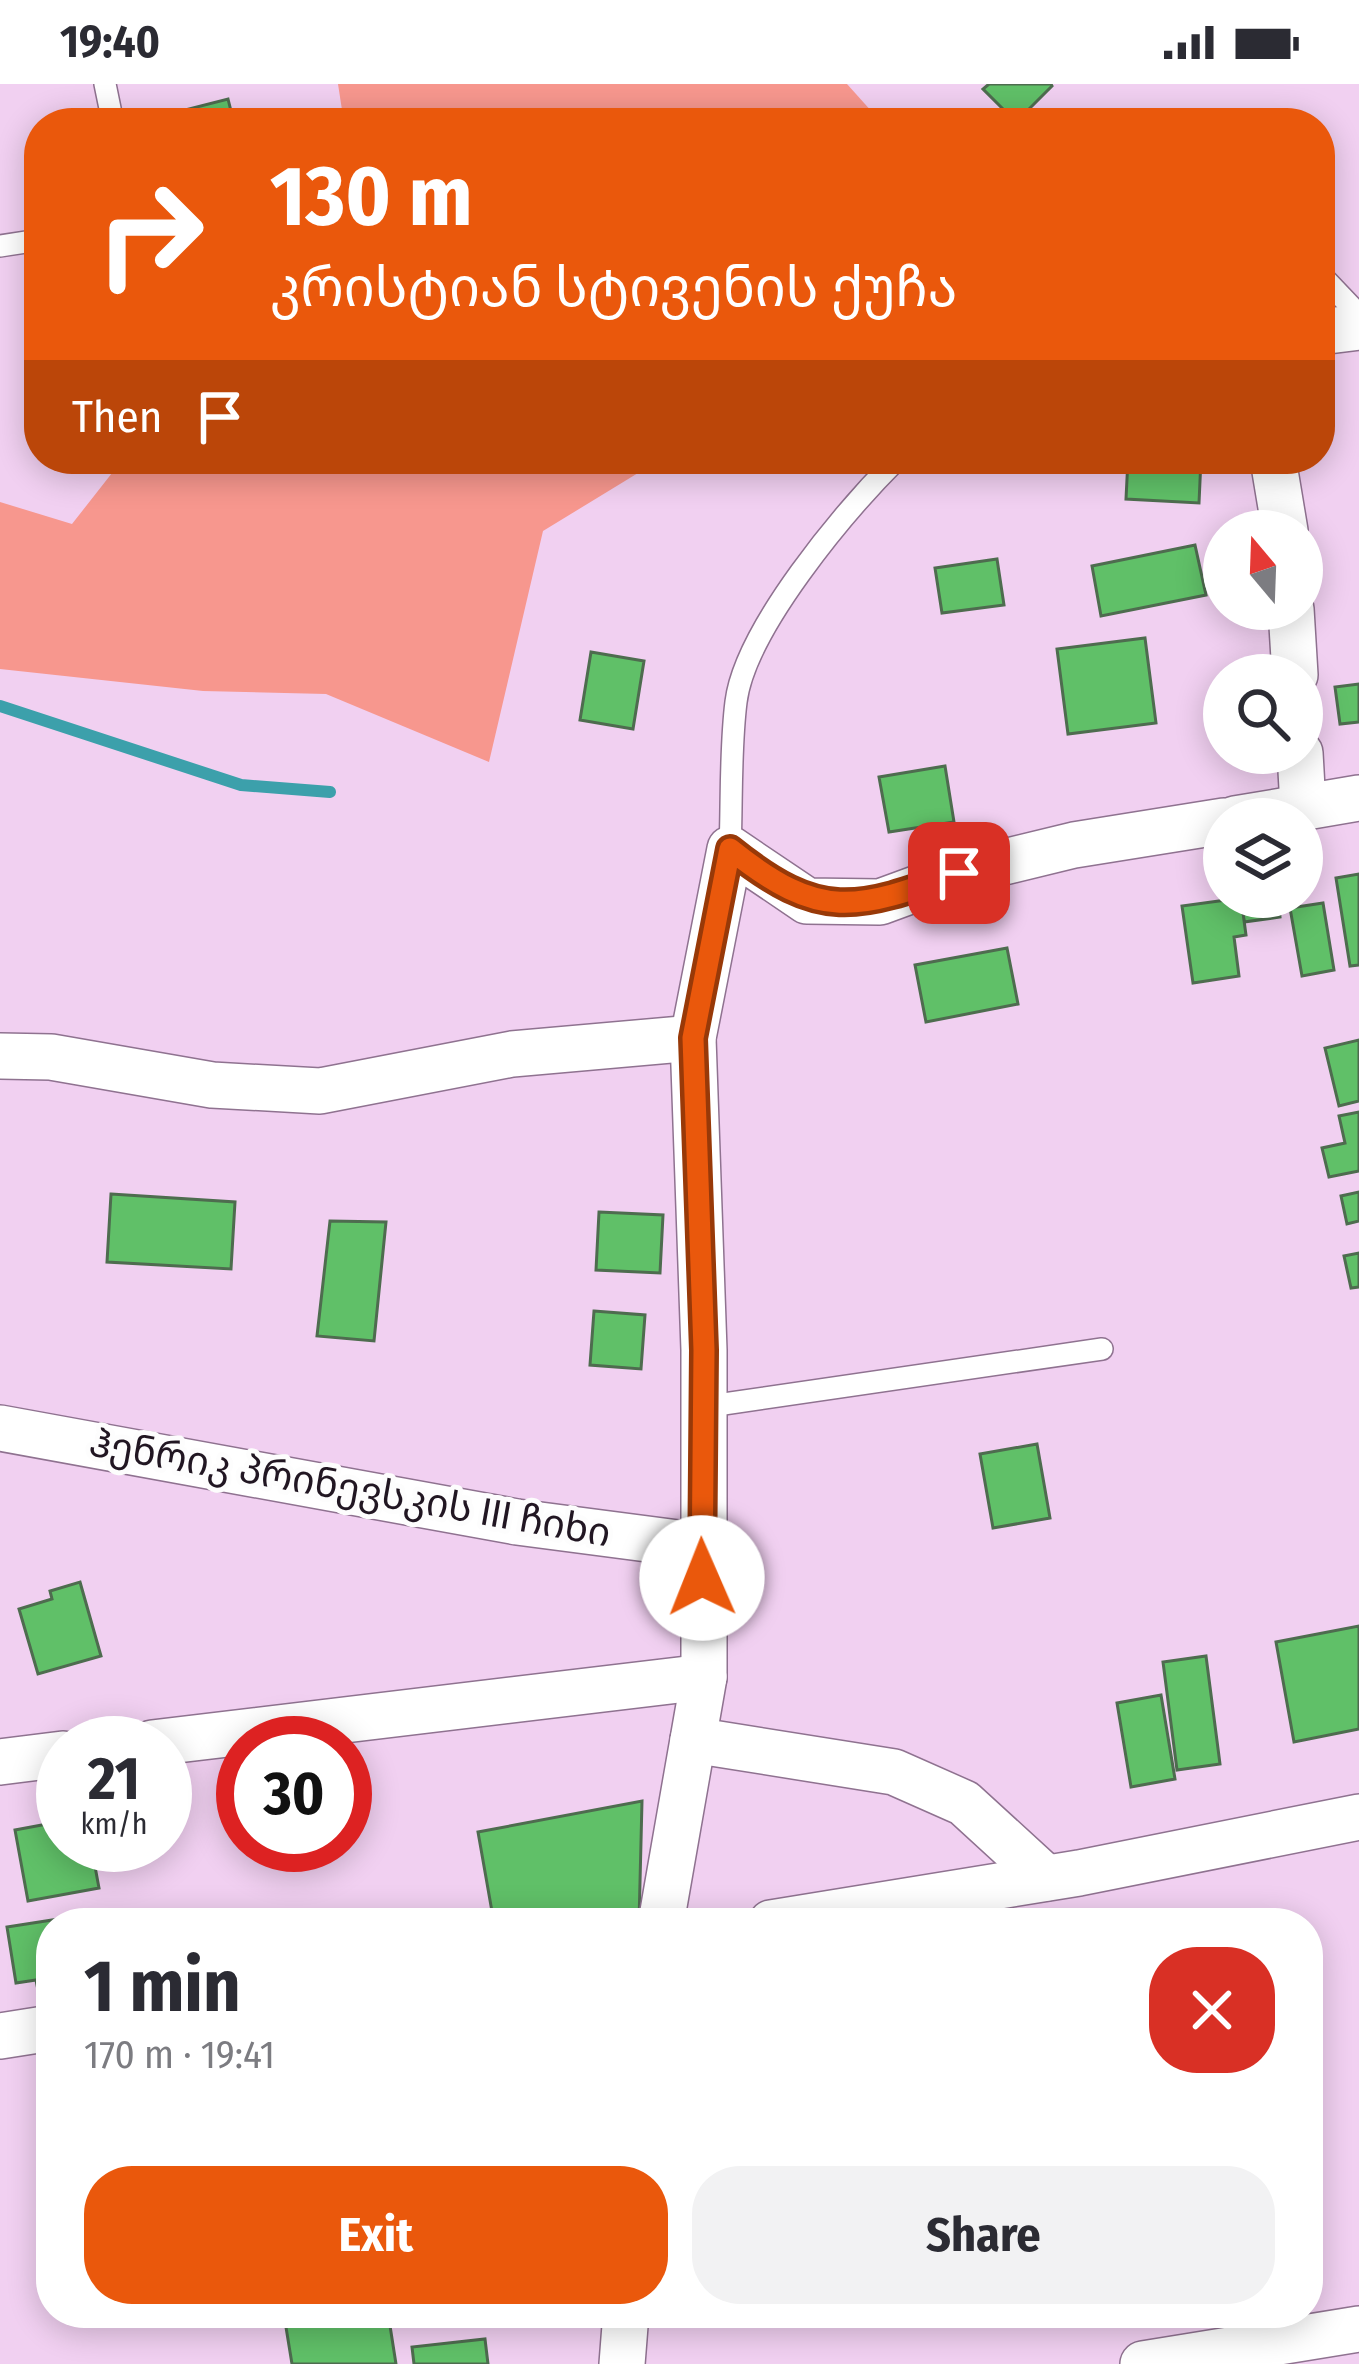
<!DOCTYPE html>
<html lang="en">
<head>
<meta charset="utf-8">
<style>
  body { margin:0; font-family:"Fira Sans Condensed","Noto Sans Georgian",sans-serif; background:#f2f2f3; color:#2b2b33; height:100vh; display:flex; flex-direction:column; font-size:45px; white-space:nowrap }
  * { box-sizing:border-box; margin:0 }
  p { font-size:39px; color:#7c7c81 }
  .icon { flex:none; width:66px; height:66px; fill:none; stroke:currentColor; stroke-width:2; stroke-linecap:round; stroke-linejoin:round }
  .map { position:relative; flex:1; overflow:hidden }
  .details { position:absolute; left:36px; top:1824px; width:1287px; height:420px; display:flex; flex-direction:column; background:#fff; border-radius:48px; box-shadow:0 6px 30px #0003 }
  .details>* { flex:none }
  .top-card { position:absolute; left:24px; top:24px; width:1311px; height:366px; border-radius:48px; box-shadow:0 6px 30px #0003; background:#ea580c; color:#fff; overflow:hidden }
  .needle { width:78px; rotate:341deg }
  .fabs { position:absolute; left:1203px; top:426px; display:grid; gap:24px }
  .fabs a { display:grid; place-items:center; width:120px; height:120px; border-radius:50%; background:#fff; box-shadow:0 6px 30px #0003; font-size:60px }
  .speed { position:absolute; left:36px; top:1632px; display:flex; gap:24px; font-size:60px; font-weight:700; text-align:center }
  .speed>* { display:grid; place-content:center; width:156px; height:156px; border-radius:50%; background:#fff; box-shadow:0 6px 30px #0003; line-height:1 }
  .speed small { font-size:30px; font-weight:400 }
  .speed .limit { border:18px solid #d22; background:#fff; color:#111 }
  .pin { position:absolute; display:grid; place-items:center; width:102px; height:102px; color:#fff; margin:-51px; border-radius:24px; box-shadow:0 6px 18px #0006 }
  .me { position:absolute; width:132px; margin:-66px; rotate:359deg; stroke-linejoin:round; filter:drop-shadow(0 0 9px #0008) }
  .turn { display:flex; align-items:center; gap:42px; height:252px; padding:0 48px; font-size:54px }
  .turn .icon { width:156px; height:156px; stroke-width:2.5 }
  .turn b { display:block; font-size:84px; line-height:102px }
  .then { display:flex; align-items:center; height:114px; padding:0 48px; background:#0003; gap:24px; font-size:45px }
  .round { display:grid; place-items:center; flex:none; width:126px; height:126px; border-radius:48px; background:#f2f2f3 }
  .headline { display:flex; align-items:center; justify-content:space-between; height:204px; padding:0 48px }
  h1 { font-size:72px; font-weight:700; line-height:90px }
  .button { display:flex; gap:24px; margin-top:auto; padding:24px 48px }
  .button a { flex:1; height:138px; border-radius:48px; background:#ea580c; color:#fff; font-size:48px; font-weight:700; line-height:138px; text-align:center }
  .button a+a { background:#f2f2f3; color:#2b2b33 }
  .status { display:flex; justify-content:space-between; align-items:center; height:84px; padding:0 60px; background:#fff; direction:ltr }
  .status svg { height:33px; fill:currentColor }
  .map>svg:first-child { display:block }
  .green { fill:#f7978e }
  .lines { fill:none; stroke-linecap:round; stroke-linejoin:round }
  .stream { stroke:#3ca0ab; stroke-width:12 }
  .building { fill:#60c068; stroke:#4e6c4f; stroke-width:3 }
  .service-casing { stroke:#8f7290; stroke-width:24 }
  .minor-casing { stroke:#8f7290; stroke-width:48 }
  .service { stroke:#fff; stroke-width:21 }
  .minor { stroke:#fff; stroke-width:45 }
  .route-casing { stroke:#983908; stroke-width:30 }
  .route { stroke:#ea580c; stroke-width:21 }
  .labels { text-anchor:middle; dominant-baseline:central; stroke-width:10; stroke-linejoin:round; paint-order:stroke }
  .street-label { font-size:39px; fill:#211622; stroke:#fdfdfd }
</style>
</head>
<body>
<div class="status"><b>19:40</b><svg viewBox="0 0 49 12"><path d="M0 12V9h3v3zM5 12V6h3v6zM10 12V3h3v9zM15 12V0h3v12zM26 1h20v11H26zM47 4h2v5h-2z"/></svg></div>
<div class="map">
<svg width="1359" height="2280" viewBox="0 0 1359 2280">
  <rect width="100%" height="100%" fill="#f1d0f1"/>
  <g class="green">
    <polygon points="338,0 847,0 882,39 344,39"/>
    <polygon points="123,375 661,375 543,447 489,678 326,610 203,607 0,585 0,418 72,440"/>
  </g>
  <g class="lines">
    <polyline class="stream" points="0,622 241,701 330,708"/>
  </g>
  <g class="building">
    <polygon points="989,0 1051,0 1052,2 1016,38 983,5"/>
    <polygon points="228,15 234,39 171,39 169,30"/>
    <polygon points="1128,375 1201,375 1199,419 1126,415"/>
    <polygon points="1195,461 1206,511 1101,532 1092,482"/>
    <polygon points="997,475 1004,521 942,529 935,484"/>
    <polygon points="1145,554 1156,639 1068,650 1057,565"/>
    <polygon points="591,568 644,577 633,645 580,636"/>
    <polygon points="1359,600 1359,638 1340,640 1335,603"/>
    <polygon points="945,682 954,738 889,748 879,693"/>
    <polygon points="1359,790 1359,881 1350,882 1336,794"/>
    <polygon points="1278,813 1280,833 1244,838 1241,814"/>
    <polygon points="1241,814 1246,851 1234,853 1239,892 1193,899 1182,822"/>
    <polygon points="1323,819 1334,886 1302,892 1290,824"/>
    <polygon points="1007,864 1018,920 926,938 915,881"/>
    <polygon points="1359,956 1359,1017 1339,1022 1325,964"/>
    <polygon points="1359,1028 1359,1087 1329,1093 1322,1064 1345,1059 1339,1032"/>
    <polygon points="1359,1108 1359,1137 1347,1140 1341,1112"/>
    <polygon points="111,1110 235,1118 231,1185 107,1178"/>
    <polygon points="599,1128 663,1131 660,1189 596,1186"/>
    <polygon points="330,1137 386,1138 374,1257 317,1252"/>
    <polygon points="1359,1169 1359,1203 1351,1204 1344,1172"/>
    <polygon points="594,1227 645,1231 641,1285 590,1281"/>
    <polygon points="1037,1360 1050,1434 993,1444 980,1370"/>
    <polygon points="80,1498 101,1572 38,1590 19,1525 52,1515 50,1507"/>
    <polygon points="1359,1542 1359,1645 1294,1658 1276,1558"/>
    <polygon points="1206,1572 1220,1680 1177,1686 1163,1578"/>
    <polygon points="1161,1611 1175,1695 1131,1703 1117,1619"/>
    <polygon points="642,1717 639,1839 494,1839 478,1748"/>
    <polygon points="63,1737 63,1761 91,1761 99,1804 28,1817 15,1746"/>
    <polygon points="150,1827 152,1839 89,1839 89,1837"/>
    <polygon points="65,1834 66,1839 51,1839 51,1916 40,1917 36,1896 16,1899 7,1843"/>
    <polygon points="388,2229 396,2280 292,2280 284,2231"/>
    <polygon points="485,2255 488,2280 414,2280 412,2263"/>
  </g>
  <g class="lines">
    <defs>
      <g id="service">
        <polyline points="105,0 113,39"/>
        <polyline points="0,162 39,156"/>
        <polyline points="1320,190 1359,231"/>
        <path d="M730 765C732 717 730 666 736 618 745 545 845 427 897 375"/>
        <polyline points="703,1323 1102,1265"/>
      </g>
      <g id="minor">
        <polyline points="1320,248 1359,243"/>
        <polyline points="1273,375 1285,447"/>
        <polyline points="1291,525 1295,591"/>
        <polyline points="1300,669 1303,722"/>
        <polyline points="1235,735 1359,714"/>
        <polyline points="0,972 51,973 212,1001 320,1007 512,970 693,954"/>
        <polyline points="0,1344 517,1438 701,1462"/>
        <polyline points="693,1656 894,1688 964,1719 1046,1794"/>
        <polyline points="152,1659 704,1593"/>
        <polyline points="0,1678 63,1670"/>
        <polyline points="661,1839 704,1593 704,1266 693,954 730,765 807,817 880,818 959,789 1074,761 1224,737"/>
        <polyline points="771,1839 1079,1789 1359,1733"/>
        <polyline points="0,1952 51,1944"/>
        <polyline points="622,2280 626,2229"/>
        <polyline points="1143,2280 1359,2245"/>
      </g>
    </defs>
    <use href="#service" class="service-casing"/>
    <use href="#minor" class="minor-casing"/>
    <use href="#service" class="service"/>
    <use href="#minor" class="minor"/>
  </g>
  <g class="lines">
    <defs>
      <path id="route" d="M702 1494 704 1266 693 954 730 765C821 838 855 826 959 789"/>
    </defs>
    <use href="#route" class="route-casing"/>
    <use href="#route" class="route"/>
  </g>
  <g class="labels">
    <g class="street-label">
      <text transform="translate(350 1404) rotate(10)">ჰენრიკ პრინევსკის III ჩიხი</text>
    </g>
  </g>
</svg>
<div class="fabs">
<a><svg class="needle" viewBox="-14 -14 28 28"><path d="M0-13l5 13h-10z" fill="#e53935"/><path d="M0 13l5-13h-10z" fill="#7c7c81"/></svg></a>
<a><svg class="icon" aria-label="search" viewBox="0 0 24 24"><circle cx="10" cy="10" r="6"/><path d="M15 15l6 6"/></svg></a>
<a><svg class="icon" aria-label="layers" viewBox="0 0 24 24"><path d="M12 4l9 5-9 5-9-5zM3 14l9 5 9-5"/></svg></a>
</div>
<div class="speed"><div>21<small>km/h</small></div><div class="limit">30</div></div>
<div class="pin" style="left:959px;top:789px;background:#d93025"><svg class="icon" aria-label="arrive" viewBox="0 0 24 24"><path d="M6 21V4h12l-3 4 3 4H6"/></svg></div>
<svg class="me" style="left:702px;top:1494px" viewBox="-20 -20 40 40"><circle r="19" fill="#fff"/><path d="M0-13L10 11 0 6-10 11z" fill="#ea580c"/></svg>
<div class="top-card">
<div class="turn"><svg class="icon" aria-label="right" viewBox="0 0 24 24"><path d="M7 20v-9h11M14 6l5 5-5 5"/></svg><div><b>130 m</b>კრისტიან სტივენის ქუჩა</div></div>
<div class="then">Then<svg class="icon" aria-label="arrive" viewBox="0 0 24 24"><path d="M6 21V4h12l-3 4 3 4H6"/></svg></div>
</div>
<section class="details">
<div class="headline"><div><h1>1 min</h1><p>170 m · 19:41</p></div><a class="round" style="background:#d93025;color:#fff"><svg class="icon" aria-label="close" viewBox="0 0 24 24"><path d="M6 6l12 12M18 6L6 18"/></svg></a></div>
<div class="button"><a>Exit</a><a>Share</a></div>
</section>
</div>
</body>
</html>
